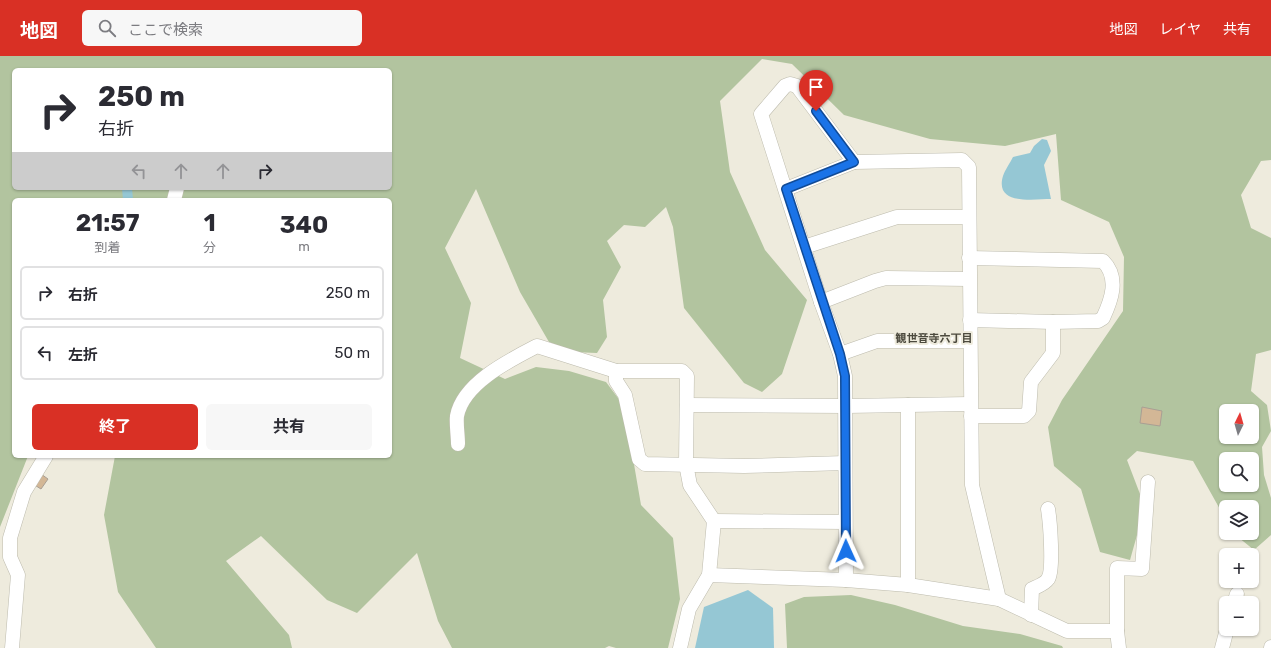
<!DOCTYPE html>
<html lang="ja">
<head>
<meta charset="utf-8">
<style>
  body { margin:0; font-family:Rubik,"Noto Sans JP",sans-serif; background:#f7f7f7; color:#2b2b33; height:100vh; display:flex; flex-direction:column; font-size:15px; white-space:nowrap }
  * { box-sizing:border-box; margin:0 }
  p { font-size:13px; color:#7c7c81 }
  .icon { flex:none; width:22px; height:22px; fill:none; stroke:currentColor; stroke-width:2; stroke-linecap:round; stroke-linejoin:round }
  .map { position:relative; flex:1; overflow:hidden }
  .side { position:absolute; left:12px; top:142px; width:380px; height:260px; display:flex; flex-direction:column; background:#fff; border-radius:6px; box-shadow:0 1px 3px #0004 }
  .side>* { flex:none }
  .banner { position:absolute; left:12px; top:12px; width:380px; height:122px; border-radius:6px; box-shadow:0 1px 3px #0004; background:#fff; color:#2b2b33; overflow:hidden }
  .needle { width:26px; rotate:5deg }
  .fabs { position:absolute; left:1219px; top:348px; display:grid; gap:8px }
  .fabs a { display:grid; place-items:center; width:40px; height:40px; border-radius:6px; background:#fff; box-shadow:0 1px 3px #0004; font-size:20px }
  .pin { position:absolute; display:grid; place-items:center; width:34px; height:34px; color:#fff; margin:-41px -17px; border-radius:50% 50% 50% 0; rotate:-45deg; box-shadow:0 0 4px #0007 }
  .pin .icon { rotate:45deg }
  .me { position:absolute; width:44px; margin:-22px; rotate:359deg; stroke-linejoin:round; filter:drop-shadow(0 0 3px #0008) }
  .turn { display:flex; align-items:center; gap:14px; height:84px; padding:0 20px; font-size:18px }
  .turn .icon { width:52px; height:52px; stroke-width:2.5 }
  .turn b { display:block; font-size:28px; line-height:34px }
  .lanes { display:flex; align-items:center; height:38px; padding:0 20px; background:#0003; justify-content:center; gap:20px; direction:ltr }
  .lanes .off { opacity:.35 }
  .eta { display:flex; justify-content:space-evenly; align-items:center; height:68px; text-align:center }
  .eta b { font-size:24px; font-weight:700; line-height:28px }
  .cta { display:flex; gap:8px; margin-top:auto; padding:8px 20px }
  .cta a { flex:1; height:46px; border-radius:6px; background:#d93025; color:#fff; font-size:16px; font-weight:700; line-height:46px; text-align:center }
  .cta a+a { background:#f7f7f7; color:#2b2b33 }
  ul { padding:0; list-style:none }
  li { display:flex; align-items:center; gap:12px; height:54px; margin:0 8px 6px; padding:0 12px; border:2px solid #e1e1e2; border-radius:6px }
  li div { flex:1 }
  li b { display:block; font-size:15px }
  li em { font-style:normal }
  header { display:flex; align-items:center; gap:24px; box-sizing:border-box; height:56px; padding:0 20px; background:#d93025; color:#fff }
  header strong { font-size:19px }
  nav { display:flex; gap:22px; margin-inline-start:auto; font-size:14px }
  .search { width:280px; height:36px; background:#f7f7f7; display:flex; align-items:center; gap:10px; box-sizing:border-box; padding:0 14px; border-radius:6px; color:#7c7c81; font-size:15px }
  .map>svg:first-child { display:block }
  .forest { fill:#b2c49f; fill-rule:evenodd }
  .water { fill:#95c7d4 }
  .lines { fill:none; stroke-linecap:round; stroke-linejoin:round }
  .canal { stroke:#95c7d4; stroke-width:10 }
  .building { fill:#d3b796; stroke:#a99f94 }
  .minor-casing { stroke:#bdbbad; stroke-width:15 }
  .minor { stroke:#fff; stroke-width:14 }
  .route-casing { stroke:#114b97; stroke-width:10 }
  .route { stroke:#1a73e8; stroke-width:7 }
  .labels { text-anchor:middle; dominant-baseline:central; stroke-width:4; stroke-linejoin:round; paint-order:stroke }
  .neighbourhood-label { font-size:11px; font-weight:bold; fill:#4c4a3e; stroke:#eeebdd }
</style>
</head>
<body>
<header>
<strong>地図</strong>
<div class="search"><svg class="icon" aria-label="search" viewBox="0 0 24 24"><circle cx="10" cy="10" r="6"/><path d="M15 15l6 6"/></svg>ここで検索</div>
<nav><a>地図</a><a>レイヤ</a><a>共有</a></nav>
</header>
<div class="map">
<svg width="1271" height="592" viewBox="0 0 1271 592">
  <rect width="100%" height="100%" fill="#eeebdd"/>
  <g class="forest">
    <path d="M0 0H1271V104L1261 105 1241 139 1251 172 1271 182V294L1256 298 1251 335 1267 349 1271 375 1262 391 1264 419 1271 442V479L1254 494 1233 477H1252V451H1226V464L1193 405 1137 395 1127 404 1140 438 1139 472 1130 504 1100 496 1081 433 1054 410 1048 371 1062 344 1123 255 1124 201 1109 166 1061 144 1056 78 1005 90 930 83 844 59 792 8 762 3 720 45 730 116 765 194 807 244 782 318 762 336 744 327 684 252 673 171 666 151 645 171 624 169 607 185 621 211 603 244 607 281 597 297 573 296 549 286 520 236 476 133 445 192 471 247 460 302 505 323 536 311 569 315 606 326 624 350 641 449 673 482 680 543 668 592H616L609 590 605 592H452L438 565 417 497 357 557 327 544 261 480 226 505 289 579 292 592H156L118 536 104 459 115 400H390V144H14V400H28L0 471ZM14 14H390V132H14ZM1226 355H1252V381H1226ZM1226 403H1252V429H1226Z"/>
    <polygon points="851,539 895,549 963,570 1020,578 1062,590 1063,592 787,592 785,548 804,541"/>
  </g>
  <g class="water">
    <path d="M1042 83 1047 84 1051 95 1044 109 1051 143C1035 143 994 150 1003 120 1005 114 1010 107 1013 101L1030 97 1034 90Z"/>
    <polygon points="748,534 773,552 774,592 695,592 704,551"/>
  </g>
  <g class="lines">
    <polyline class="canal" points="127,132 128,144"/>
  </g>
  <g class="building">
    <polygon points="1142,351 1162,355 1160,370 1140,367"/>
    <polygon points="41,418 48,423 41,433 33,428"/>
  </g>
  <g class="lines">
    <defs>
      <g id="minor">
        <polyline points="786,133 854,106 962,104 969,111 972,429 999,543"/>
        <polyline points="174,144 177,132"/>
        <polyline points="804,191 897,161 969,161"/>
        <path d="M969 202 1103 205C1120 222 1111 245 1103 262L1098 265 1053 266 970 264"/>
        <polyline points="821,246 875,225 886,222 969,223"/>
        <polyline points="840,298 877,285 970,285"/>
        <polyline points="616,315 616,325 625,339 639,403 645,408 744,410 845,407"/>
        <polyline points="687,349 846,350 970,348"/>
        <polyline points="908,349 908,529"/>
        <polyline points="971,360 1024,360 1029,355 1031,326 1053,297 1053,266"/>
        <path d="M458 388C458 379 456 368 457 360 463 327 510 304 537 290L616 315H682L687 320 686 408 690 429 714 465 709 519 689 553 680 592"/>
        <polyline points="714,465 845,466"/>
        <polyline points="709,519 846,524 908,529 999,543 1067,575 1117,575 1119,592"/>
        <polyline points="846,524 845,320 840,298 821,246 761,58 785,30 790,28 797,30 854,106"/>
        <polyline points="1234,547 1237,538"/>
        <path d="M1031 559 1032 533C1036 531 1045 528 1048 523 1054 514 1050 465 1048 453"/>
        <polyline points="1117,575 1117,512 1142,513 1148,426"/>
        <polyline points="12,592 18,519 10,501 10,482 24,436 46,400"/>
        <polyline points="1222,592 1227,573"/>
        <polyline points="1271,592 1271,591"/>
      </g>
    </defs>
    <use href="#minor" class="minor-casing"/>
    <use href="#minor" class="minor"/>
  </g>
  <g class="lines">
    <defs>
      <polyline id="route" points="816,55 854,106 786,133 840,298 845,320 846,495"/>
    </defs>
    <use href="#route" class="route-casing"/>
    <use href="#route" class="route"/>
  </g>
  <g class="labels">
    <g class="neighbourhood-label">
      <text x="934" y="282">観世音寺六丁目</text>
    </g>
  </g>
</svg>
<div class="fabs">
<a><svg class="needle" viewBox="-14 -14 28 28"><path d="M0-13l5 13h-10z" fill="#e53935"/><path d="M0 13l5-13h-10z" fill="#7c7c81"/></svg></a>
<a><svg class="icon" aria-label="search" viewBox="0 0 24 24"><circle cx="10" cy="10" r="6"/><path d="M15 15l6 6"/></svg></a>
<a><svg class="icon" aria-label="layers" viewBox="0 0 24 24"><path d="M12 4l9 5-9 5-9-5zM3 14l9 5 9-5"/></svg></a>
<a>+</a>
<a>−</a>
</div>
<div class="pin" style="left:816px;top:55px;background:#d93025"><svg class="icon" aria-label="arrive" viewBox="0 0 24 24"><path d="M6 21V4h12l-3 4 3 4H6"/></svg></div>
<svg class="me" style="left:846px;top:495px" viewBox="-20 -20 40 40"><path d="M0-17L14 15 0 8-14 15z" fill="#1a73e8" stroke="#fff" stroke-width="4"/></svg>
<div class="banner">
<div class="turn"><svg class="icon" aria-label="right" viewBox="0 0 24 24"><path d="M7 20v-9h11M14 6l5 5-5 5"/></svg><div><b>250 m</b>右折</div></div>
<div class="lanes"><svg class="icon off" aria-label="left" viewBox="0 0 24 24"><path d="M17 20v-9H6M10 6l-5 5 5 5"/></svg><svg class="icon off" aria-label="ahead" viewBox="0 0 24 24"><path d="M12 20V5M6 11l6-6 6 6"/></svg><svg class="icon off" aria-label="ahead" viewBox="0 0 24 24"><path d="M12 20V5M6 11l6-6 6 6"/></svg><svg class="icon" aria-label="right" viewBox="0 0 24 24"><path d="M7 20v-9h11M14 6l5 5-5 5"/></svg></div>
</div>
<section class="side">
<div class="eta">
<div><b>21:57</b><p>到着</p></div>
<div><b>1</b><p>分</p></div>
<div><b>340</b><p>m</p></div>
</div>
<ul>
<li><svg class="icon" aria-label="right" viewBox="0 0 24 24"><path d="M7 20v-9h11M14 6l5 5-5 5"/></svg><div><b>右折</b></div><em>250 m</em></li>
<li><svg class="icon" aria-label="left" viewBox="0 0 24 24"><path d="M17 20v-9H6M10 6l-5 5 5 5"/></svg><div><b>左折</b></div><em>50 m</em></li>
</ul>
<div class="cta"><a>終了</a><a>共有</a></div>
</section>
</div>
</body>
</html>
